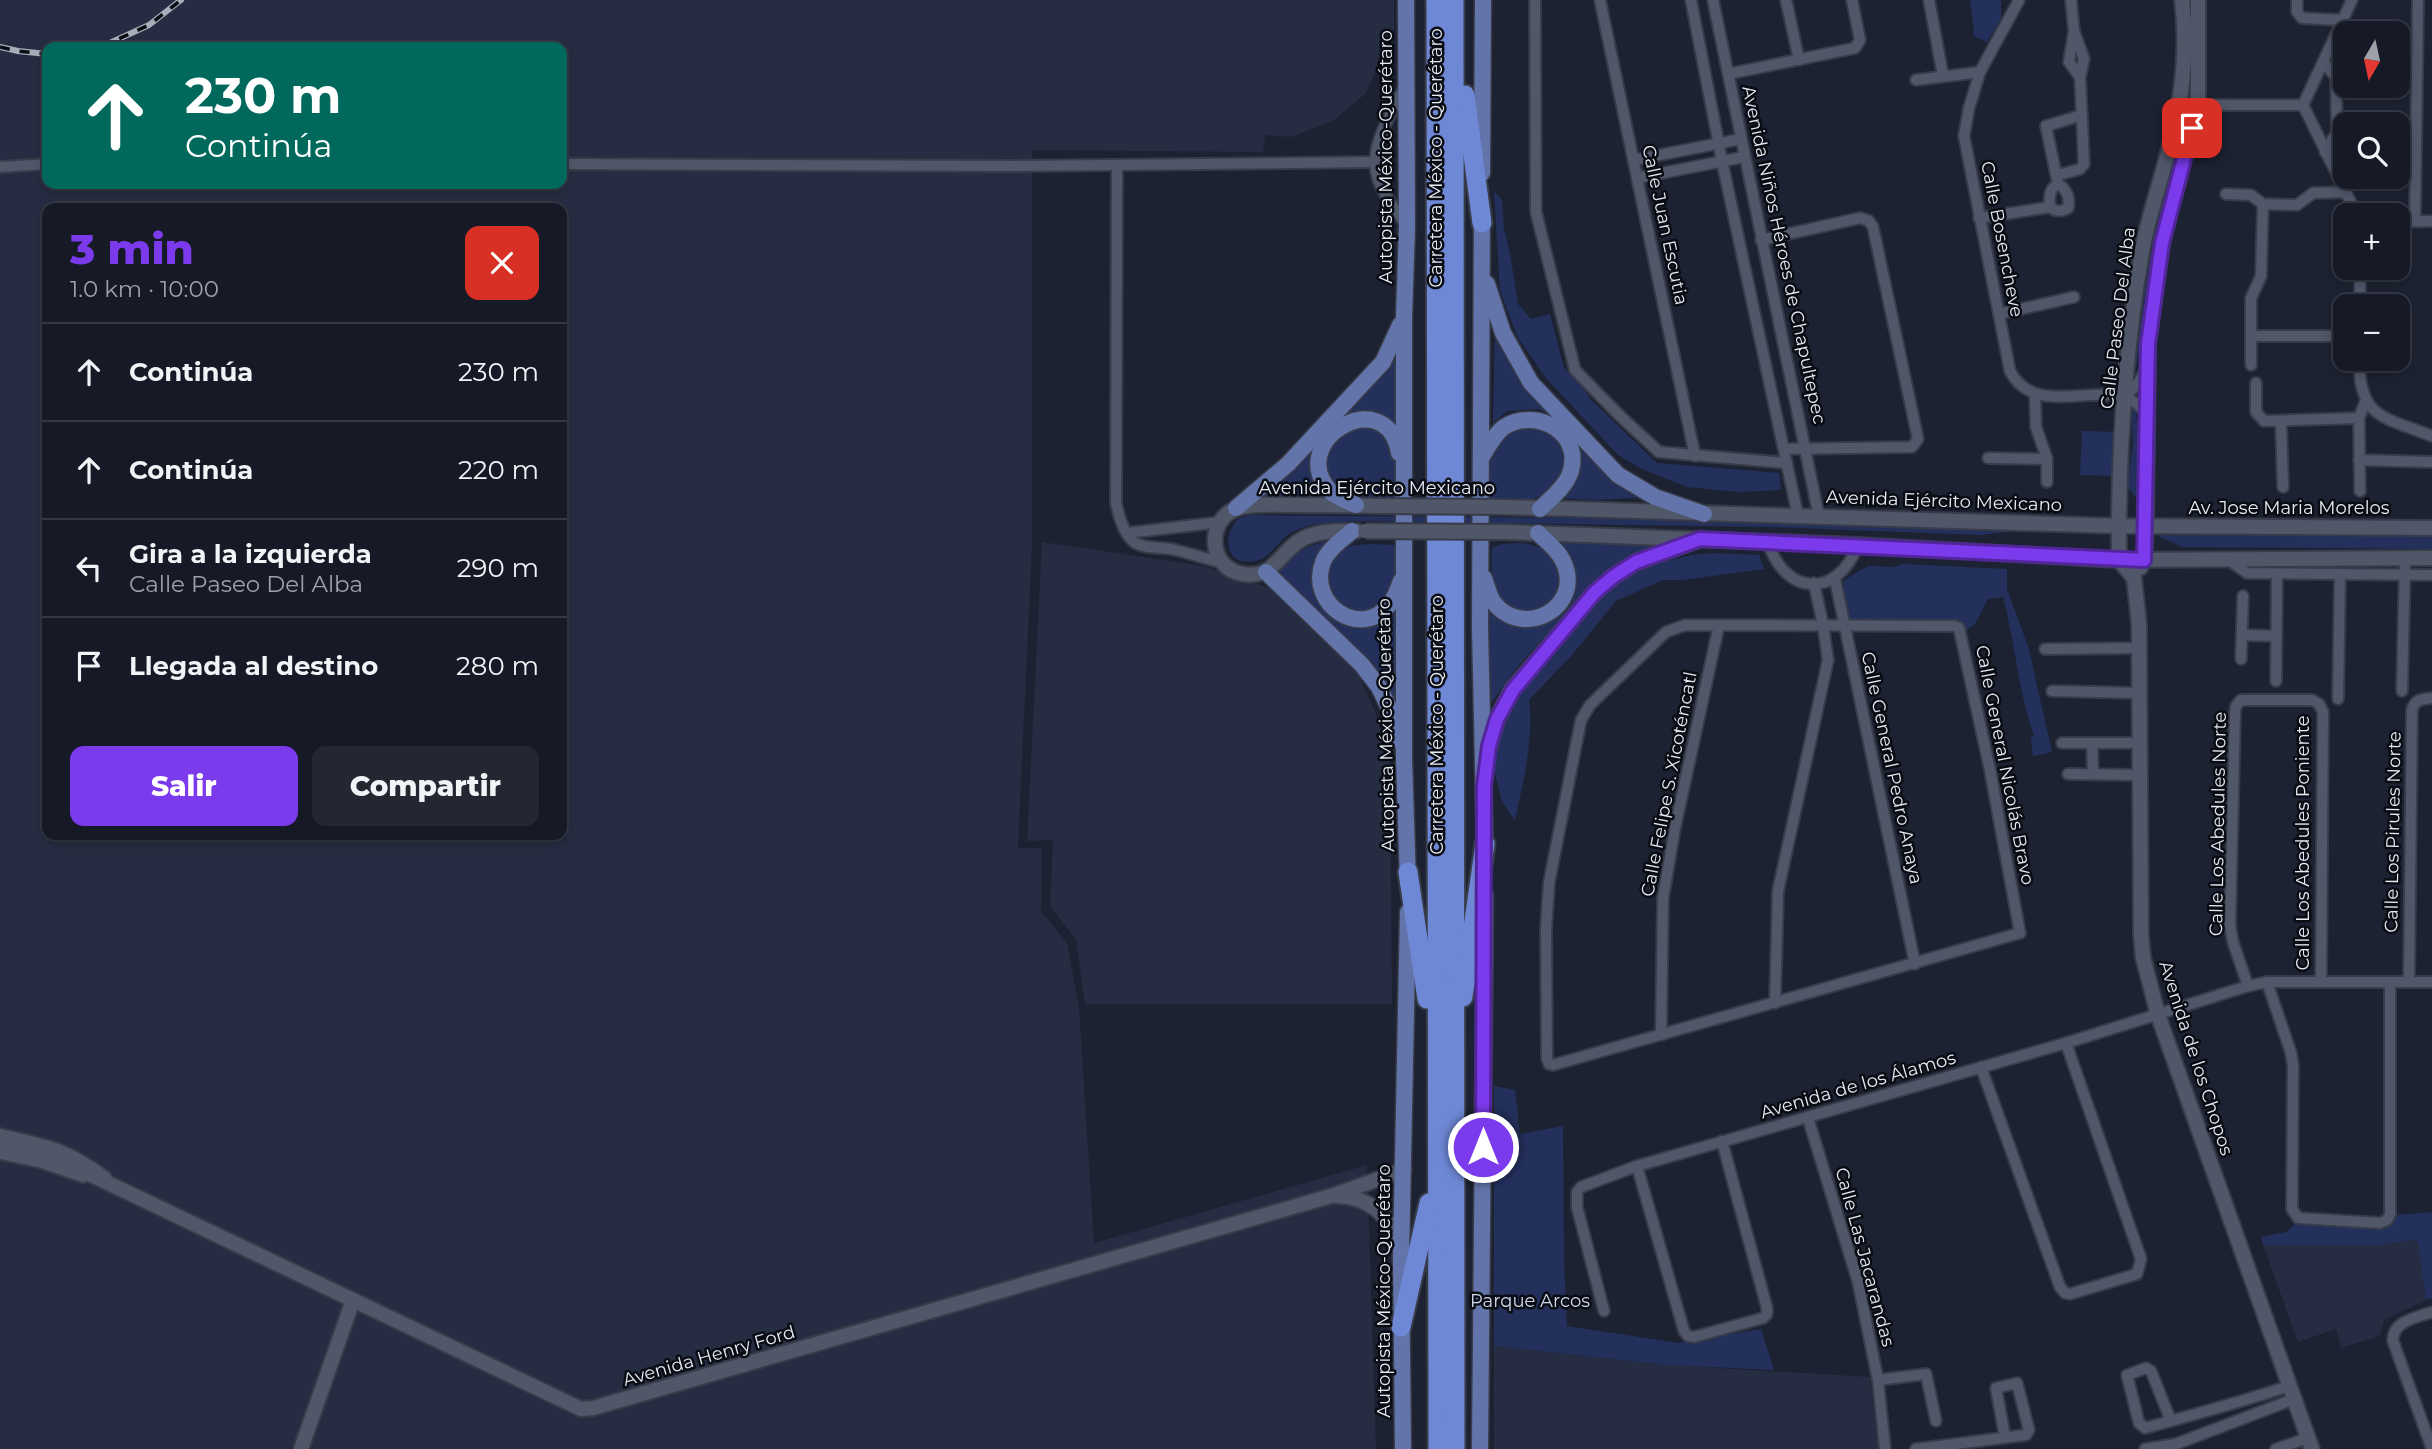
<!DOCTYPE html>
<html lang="es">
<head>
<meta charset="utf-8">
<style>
  body { margin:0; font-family:Montserrat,sans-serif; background:#232732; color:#f1f3f6; height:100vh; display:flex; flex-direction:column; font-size:26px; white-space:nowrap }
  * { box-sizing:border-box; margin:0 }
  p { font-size:23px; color:#9ea1a7 }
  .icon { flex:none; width:38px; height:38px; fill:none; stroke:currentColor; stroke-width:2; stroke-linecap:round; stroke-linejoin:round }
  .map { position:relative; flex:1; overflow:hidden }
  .panel { position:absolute; left:42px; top:203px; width:525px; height:637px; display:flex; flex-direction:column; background:#161a26; border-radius:14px; box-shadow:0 4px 10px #0003,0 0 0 2px #353843 }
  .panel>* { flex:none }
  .hud { position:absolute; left:42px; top:42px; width:525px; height:147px; border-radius:14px; box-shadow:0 4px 10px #0003,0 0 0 2px #353843; background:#00695c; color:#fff; overflow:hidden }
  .needle { width:46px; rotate:189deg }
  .tools { position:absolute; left:2333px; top:21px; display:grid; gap:14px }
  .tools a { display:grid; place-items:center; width:77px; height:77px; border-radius:14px; background:#161a26; box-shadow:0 4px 10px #0003,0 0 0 2px #353843; font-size:35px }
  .pin { position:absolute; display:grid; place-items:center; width:60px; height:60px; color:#fff; margin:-30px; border-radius:14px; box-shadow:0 4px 10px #0006 }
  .me { position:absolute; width:77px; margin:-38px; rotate:0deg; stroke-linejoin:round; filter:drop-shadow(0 0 5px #0008) }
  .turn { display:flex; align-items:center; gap:24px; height:147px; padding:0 28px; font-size:32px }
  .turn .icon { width:91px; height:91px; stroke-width:2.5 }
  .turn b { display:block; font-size:49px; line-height:60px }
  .round { display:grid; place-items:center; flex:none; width:74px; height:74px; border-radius:14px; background:#232732 }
  .summary { display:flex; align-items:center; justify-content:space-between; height:119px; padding:0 28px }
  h1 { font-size:42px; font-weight:800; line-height:52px; color:#7c3aed }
  .action { display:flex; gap:14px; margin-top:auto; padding:14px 28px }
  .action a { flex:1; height:80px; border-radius:14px; background:#7c3aed; color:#fff; font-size:28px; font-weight:800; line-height:80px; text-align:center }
  .action a+a { background:#232732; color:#f1f3f6 }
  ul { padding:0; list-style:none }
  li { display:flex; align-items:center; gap:21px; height:98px; padding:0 28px; border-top:2px solid #353843 }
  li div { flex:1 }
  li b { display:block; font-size:26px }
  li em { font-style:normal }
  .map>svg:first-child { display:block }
  .built { fill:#262d42; fill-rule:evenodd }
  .green { fill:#23305c }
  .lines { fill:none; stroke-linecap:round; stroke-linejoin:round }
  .street-casing { stroke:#383c49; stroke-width:14 }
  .secondary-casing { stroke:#383c49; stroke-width:18 }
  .primary-casing { stroke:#383c49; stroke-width:19 }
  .highway-casing { stroke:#383c49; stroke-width:23 }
  .street { stroke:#505769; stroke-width:10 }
  .secondary { stroke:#505769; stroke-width:14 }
  .primary { stroke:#6374aa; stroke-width:16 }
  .highway { stroke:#6f88d6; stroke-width:19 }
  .rail-casing { stroke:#a8adba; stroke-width:6 }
  .rail { stroke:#0a0c13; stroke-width:3.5; stroke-dasharray:10; stroke-linecap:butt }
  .secondary-bridge-casing { stroke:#383c49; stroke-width:18; stroke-linecap:butt }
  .secondary-bridge { stroke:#505769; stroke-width:14 }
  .route-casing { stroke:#51269a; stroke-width:18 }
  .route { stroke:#7c3aed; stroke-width:12 }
  .labels { text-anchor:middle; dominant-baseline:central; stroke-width:5; stroke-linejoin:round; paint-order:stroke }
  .street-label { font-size:18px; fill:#e5eaf5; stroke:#0a0c13 }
  .park-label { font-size:18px; fill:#d1d9ee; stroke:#0a0c13 }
</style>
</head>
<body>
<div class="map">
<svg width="2432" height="1449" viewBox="0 0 2432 1449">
  <rect width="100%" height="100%" fill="#1d2232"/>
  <g class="built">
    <path d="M0 0H1394V30L1381 42 1377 69 1365 94 1334 120 1291 137 1265 135 1263 152 1032 150V543L1018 848H1042L1041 911 1067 943 1079 1007 1094 1243 1367 1165 1376 1449H0ZM47 47H562V184H47ZM47 208H562V835H47Z"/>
    <polygon points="1042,542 1204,566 1278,591 1353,661 1375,712 1390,760 1392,1004 1085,1004 1076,940 1050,906 1053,840 1027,841"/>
    <polygon points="2412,1240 2419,1242 2426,1300 2384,1320 2380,1336 2341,1348 2336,1329 2298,1342 2263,1245 2381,1245"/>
    <polygon points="1494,1346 1668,1365 1870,1377 1878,1449 1494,1449"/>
  </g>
  <g class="green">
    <polygon points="1970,0 2001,0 2001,19 1987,42 1973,36 1974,30"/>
    <polygon points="2189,117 2165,212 2133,383 2130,370 2144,265 2178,131"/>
    <polygon points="1494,191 1502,200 1504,229 1510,253 1518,304 1531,319 1550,314 1564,368 1576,377 1591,400 1657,463 1779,473 1781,490 1739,492 1687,487 1642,469 1618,455 1546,378 1518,338 1500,291"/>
    <path d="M1495 331 1527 386 1655 497 1595 500 1560 498C1579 482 1577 466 1577 443L1549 413 1537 409 1507 411 1493 423Z"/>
    <path d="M1397 346 1395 426C1387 420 1380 418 1370 416 1345 411 1339 420 1323 437L1328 498 1251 501Z"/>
    <path d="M2130 403 2134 404C2140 433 2141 462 2141 491L2135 497 2128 488V479L2133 443Z"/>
    <polygon points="1373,426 1395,447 1398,499 1357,498 1345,494 1327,477 1326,450 1340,430"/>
    <path d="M1523 426 1551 429C1555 437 1563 445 1566 453 1568 461 1565 473 1560 479 1538 506 1521 500 1490 499V456L1495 437Z"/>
    <polygon points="2082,431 2121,432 2114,476 2080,475"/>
    <path d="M1251 515 1781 520 2033 529 1980 535 1771 527 1356 521C1334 523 1307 521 1288 535 1276 544 1269 559 1254 561 1224 566 1222 535 1239 518Z"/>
    <polygon points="2160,533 2432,533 2432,549 2183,547 2160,537"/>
    <path d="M1333 540 1315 590 1319 603 1329 614 1343 622 1380 620 1390 615 1397 601 1396 715 1390 692 1350 641 1279 575C1285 553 1314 543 1333 540Z"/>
    <path d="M1522 543C1560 548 1571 579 1546 608 1540 610 1531 613 1525 613 1491 613 1490 571 1492 548L1502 544Z"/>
    <path d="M1557 543H1669L1624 560 1602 576 1518 666 1490 705 1489 603 1506 620 1572 597C1578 576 1576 557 1557 543Z"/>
    <path d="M1368 544 1397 545C1397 554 1399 564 1398 573 1390 628 1315 626 1332 559L1350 546Z"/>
    <path d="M1713 553 1759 555 1764 569 1682 580H1663L1616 601 1572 655 1529 700C1534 740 1523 781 1515 821L1502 801 1493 766V748L1515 694 1578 623 1623 577 1650 565 1691 555Z"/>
    <path d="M1904 564 2007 569V589L2029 649 2052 752 2033 756 2031 737 2034 735C2018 691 2015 642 2003 597L1988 599 1975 624 1967 630 1953 627H1852C1851 619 1848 617 1846 610 1842 602 1843 588 1844 580L1868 566 1894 567Z"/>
    <polygon points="1494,1086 1515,1090 1520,1134 1563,1126 1564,1260 1567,1326 1678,1343 1761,1329 1774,1370 1668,1365 1494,1346"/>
    <polygon points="2432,1212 2432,1298 2426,1300 2418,1242 2412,1240 2381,1245 2263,1245 2261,1237 2286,1232 2295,1224 2381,1228 2397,1215"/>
  </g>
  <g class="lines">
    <defs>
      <g id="street">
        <polyline points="1535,0 1536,212 1575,370 1619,415 1659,452 1787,463"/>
        <polyline points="1600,0 1695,456"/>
        <polyline points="1691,0 1722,161 1798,516"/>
        <polyline points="1713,0 1819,517"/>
        <polyline points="1786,0 1799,60"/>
        <polyline points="1929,0 1943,76"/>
        <path d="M2019 0 1980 72 1969 108 1964 136 2010 371C2039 426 2117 368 2146 414"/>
        <polyline points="2297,0 2297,12 2302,18 2341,20"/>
        <polyline points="2352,0 2303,105 2357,215"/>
        <polyline points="2074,31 2069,62 2080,77"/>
        <polyline points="2323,62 2336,77 2337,132 2325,152"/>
        <polyline points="1728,74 1855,48 1860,40 1852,0"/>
        <polyline points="1916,80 1980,72"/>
        <path d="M1404 88C1390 117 1366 149 1379 182 1385 197 1397 211 1406 225"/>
        <polyline points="2174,127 2198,105 2303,105"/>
        <polyline points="1634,160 1741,139"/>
        <polyline points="562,164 1015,166 1374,162"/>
        <path d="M1117 165 1116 503C1119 516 1123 533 1134 542 1143 549 1161 547 1172 549 1188 553 1204 558 1220 562"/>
        <polyline points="0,167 47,164"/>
        <polyline points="2058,175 2080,169 2084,164 2080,77 2084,59 2074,31 2071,0"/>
        <polyline points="1637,178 1744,157"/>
        <polyline points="2226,194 2251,195 2263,204 2297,205 2313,193 2346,192"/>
        <path d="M2050 207C2049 197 2049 189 2058 184L2046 126 2082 115"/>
        <path d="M1979 218 2050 207C2056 212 2061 212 2068 208 2070 198 2067 189 2058 184"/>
        <polyline points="2415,221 2418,0"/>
        <polyline points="2398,222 2432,221"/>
        <polyline points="1761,240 1860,218 1869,221 1873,227 1918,439 1912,447 1784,449"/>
        <polyline points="2360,306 2360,268"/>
        <polyline points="1999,314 2074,297"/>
        <polyline points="2251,336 2345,336"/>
        <path d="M2359 359C2359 419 2384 417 2432 436"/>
        <polyline points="2251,365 2251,298 2261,276 2263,204"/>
        <polyline points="2256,383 2256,412 2264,421 2359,418"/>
        <polyline points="2035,395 2036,427 2047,459 2047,482"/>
        <polyline points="2126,396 2138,383 2147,368"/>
        <polyline points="2281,421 2283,487"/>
        <polyline points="1988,458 2047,459"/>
        <polyline points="2359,460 2432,462"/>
        <polyline points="2360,491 2359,418 2366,400"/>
        <polyline points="1127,533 1221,522"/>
        <path d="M1768 543C1786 596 1837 599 1858 545"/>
        <polyline points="2230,561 2247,573 2432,575"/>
        <polyline points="1835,579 1915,964"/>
        <polygon points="1685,625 1954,626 1959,628 1990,770 2020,933 1553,1065 1549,1064 1547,1058 1546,930 1549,883 1581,720 1590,705 1666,632"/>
        <polyline points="2242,635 2276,636"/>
        <polyline points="2045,649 2139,648"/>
        <polyline points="2241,659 2243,596"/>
        <polyline points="2276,681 2277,574"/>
        <polyline points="2052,691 2140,693"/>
        <polyline points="2402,691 2405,559"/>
        <polyline points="2338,699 2340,575"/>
        <polyline points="2062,743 2140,743"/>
        <polyline points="2092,743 2093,774"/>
        <polyline points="2068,774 2140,775"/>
        <polyline points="2267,982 2291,1053 2293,1066 2292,1209 2298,1218 2380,1223 2387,1220 2390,1215 2390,982"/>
        <path d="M2409 982 2412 710C2415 699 2422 699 2432 698"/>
        <polyline points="2248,986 2233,942 2230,925 2235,712 2236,706 2241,700 2312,700 2319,704 2323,712 2321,982"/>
        <polyline points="1775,1003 1778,891 1828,660 1823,625 1814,583"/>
        <polyline points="1661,1035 1663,898 1675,828 1719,625"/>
        <polyline points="1981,1067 2060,1287 2065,1293 2070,1294 2137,1274 2141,1259 2066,1043"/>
        <polyline points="1808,1118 1858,1282 1878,1380 1885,1449"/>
        <path d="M0 1134C46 1144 68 1148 106 1177"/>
        <polyline points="0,1154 39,1162 83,1177"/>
        <polyline points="1637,1166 1684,1331 1688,1336 1694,1337 1763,1318 1767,1314 1767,1308 1722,1141"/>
        <polyline points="1604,1311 1577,1207 1577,1192 1581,1187 1637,1166 2066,1043 2248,986 2267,982 2432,982"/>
        <polyline points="1878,1380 1926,1374 1936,1421"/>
        <path d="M2171 1421 2151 1371 2146 1368 2127 1375 2139 1423 2145 1428C2193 1415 2242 1402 2289 1386"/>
        <polyline points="1916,1449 2026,1435 2029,1430 2017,1383 1996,1388 2005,1437"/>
        <polyline points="2145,1449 2176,1444 2294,1399"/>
        <polyline points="2276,1449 2308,1438"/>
        <path d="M2432 1449 2393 1341C2392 1321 2416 1318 2432 1312"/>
      </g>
      <g id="secondary">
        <polyline points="1504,507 2119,526 2432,528"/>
        <path d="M1357 531C1337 531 1316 530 1299 541 1279 554 1273 579 1243 574 1208 569 1205 519 1238 508 1254 503 1274 505 1291 505 1320 505 1348 505 1377 506"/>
        <polyline points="1504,532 1858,545 2119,560 2432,558"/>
        <polyline points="2119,560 2134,578 2139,624 2141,935 2143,957 2158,1015 2312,1449"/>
        <path d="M2119 560C2118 458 2125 347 2143 246 2151 206 2166 167 2174 127 2184 87 2187 41 2182 0"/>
        <polyline points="2140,568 2144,560 2146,526 2148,344 2162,243 2198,105 2198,0"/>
        <polyline points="0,1144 47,1155 64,1162 581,1409 593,1408 1331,1196 1404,1170"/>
        <path d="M1336 1196C1367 1196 1392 1216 1400 1246"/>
        <polyline points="301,1449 353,1300"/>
      </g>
      <g id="primary">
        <polyline points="1406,0 1407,227 1404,317 1404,759 1408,883"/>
        <polyline points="1482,173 1483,0"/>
        <polyline points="1482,212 1480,627 1485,855"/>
        <polyline points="1487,284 1503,333 1531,383 1618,475 1655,497 1704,514"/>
        <path d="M1481 458C1488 448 1494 434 1504 427 1538 406 1586 435 1569 476 1563 489 1550 499 1540 509"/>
        <path d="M1356 505C1348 501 1337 498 1331 492 1283 442 1386 380 1399 453"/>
        <polyline points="1236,508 1288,464 1383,362 1400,325"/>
        <path d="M1352 531C1342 540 1328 549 1323 562 1307 605 1361 640 1389 605 1395 599 1398 588 1401 581"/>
        <polyline points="1266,572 1362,665 1379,687 1390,710 1398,740"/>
        <path d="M1484 578C1487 586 1489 596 1494 603 1524 640 1585 607 1563 561 1558 550 1546 541 1538 533"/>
        <polyline points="1488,749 1497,719 1512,690 1595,592 1614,576 1636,562 1700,539"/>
        <polyline points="1403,1449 1401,1257 1408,912"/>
        <polyline points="1480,1449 1485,895"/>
      </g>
      <g id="highway">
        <polyline points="1436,0 1438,1449"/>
        <polyline points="1454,0 1455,1449"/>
        <polyline points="1465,95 1482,223"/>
        <polyline points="1408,872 1427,999"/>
        <polyline points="1463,997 1485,844"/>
        <polyline points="1401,1327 1429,1203"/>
      </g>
    </defs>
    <use href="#street" class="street-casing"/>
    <use href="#secondary" class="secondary-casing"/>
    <use href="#primary" class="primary-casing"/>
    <use href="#highway" class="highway-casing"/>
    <use href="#street" class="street"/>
    <use href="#secondary" class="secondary"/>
    <use href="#primary" class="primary"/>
    <use href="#highway" class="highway"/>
    <defs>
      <g id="rail">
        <polyline points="0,47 18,51 47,54"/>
        <polyline points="101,47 149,25 181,0"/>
      </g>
    </defs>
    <use href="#rail" class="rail-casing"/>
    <use href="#rail" class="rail"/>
    <defs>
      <g id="secondary-bridge">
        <polyline points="1377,506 1504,507"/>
        <polyline points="1365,531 1504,532"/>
      </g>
    </defs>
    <use href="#secondary-bridge" class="secondary-bridge-casing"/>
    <use href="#secondary-bridge" class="secondary-bridge"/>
  </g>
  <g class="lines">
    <defs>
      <polyline id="route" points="1483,1147 1484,786 1489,746 1497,719 1513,690 1595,592 1614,576 1636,562 1700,539 2144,560 2148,344 2162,243 2192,128"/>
    </defs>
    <use href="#route" class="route-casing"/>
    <use href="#route" class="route"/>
  </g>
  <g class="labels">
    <g class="street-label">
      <text transform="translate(1386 157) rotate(-90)">Autopista México-Querétaro</text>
      <text transform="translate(1436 158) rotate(-90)">Carretera México - Querétaro</text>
      <text transform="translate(1665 225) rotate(78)">Calle Juan Escutia</text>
      <text transform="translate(2002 239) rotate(79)">Calle Bosencheve</text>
      <text transform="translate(1784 255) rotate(78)">Avenida Niños Héroes de Chapultepec</text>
      <text transform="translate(2118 318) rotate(-83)">Calle Paseo Del Alba</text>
      <text x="1377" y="488">Avenida Ejército Mexicano</text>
      <text transform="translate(1944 501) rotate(2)">Avenida Ejército Mexicano</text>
      <text x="2289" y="508">Av. Jose Maria Morelos</text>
      <text transform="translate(1386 725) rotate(-91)">Autopista México-Querétaro</text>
      <text transform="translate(1437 725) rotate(-90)">Carretera México - Querétaro</text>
      <text transform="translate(2005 765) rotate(79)">Calle General Nicolás Bravo</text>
      <text transform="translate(1892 768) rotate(78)">Calle General Pedro Anaya</text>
      <text transform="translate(1669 784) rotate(-79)">Calle Felipe S. Xicoténcatl</text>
      <text transform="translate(2218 824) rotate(-89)">Calle Los Abedules Norte</text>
      <text transform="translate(2393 832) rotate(-89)">Calle Los Pirules Norte</text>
      <text transform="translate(2303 843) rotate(-90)">Calle Los Abedules Poniente</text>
      <text transform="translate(2196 1058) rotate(72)">Avenida de los Chopos</text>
      <text transform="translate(1858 1085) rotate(-16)">Avenida de los Álamos</text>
      <text transform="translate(1865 1257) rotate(75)">Calle Las Jacarandas</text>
      <text transform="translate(1384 1291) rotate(-90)">Autopista México-Querétaro</text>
      <text transform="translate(709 1356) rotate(-16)">Avenida Henry Ford</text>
    </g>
    <g class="park-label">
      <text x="1530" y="1301">Parque Arcos</text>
    </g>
  </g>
</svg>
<div class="tools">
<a><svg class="needle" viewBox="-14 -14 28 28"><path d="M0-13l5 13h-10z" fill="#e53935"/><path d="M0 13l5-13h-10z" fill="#9ea1a7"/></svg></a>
<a><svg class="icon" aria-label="search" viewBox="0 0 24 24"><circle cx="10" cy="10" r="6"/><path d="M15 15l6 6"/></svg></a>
<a>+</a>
<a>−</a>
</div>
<div class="pin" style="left:2192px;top:128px;background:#d93025"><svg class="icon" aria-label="arrive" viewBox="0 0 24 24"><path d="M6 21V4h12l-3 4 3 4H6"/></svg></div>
<svg class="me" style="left:1483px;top:1147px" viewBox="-20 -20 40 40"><circle r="17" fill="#7c3aed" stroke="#fff" stroke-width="3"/><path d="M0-11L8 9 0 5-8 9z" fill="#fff"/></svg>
<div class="hud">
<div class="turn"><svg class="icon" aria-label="ahead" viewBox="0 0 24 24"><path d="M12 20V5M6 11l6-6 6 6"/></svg><div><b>230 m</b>Continúa</div></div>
</div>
<section class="panel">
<div class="summary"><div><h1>3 min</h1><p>1.0 km · 10:00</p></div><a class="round" style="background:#d93025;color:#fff"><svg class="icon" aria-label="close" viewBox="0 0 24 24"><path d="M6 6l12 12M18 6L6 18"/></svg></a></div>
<ul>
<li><svg class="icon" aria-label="ahead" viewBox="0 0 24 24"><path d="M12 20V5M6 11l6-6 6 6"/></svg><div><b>Continúa</b></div><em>230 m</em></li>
<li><svg class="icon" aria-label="ahead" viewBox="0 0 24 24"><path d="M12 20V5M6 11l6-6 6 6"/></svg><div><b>Continúa</b></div><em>220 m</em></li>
<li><svg class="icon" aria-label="left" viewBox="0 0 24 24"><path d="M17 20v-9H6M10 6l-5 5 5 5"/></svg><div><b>Gira a la izquierda</b><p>Calle Paseo Del Alba</p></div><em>290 m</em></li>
<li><svg class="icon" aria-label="arrive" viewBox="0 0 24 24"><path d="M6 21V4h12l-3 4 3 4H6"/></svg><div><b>Llegada al destino</b></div><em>280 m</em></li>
</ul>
<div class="action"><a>Salir</a><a>Compartir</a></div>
</section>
</div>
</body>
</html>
